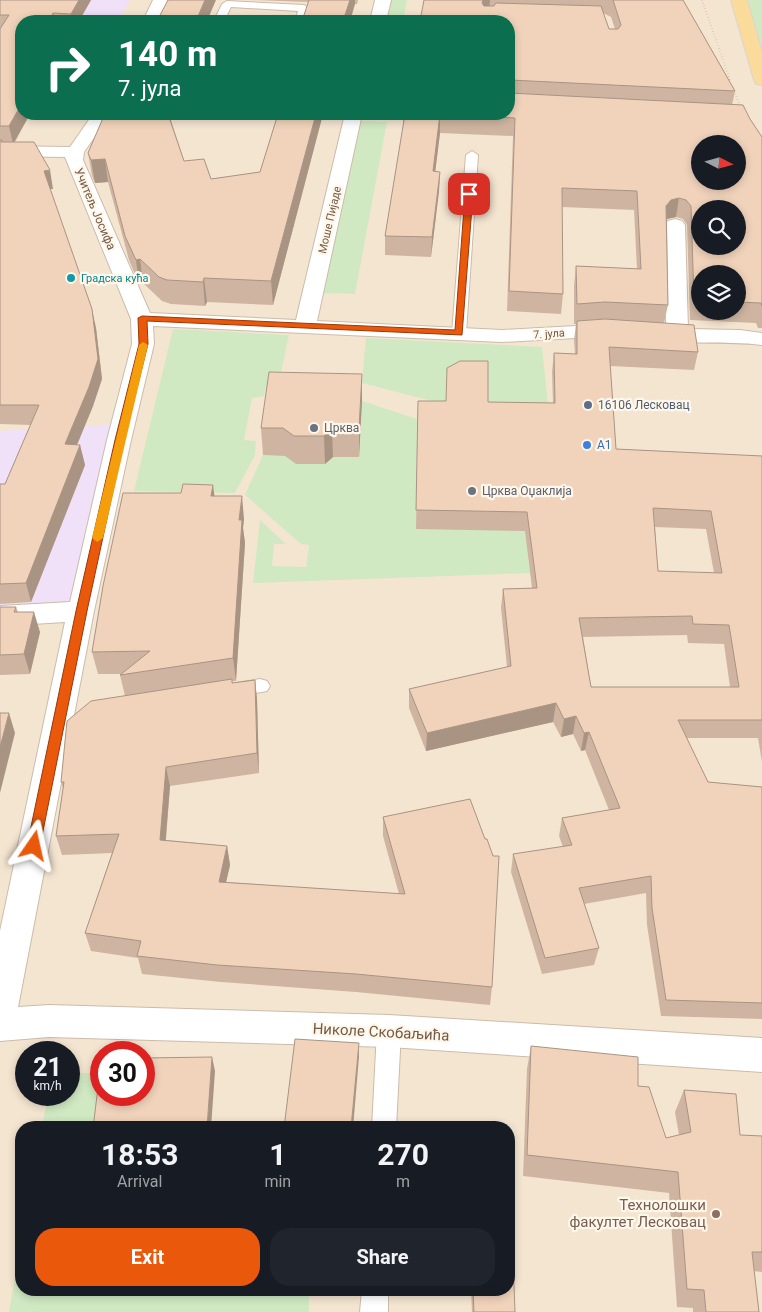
<!DOCTYPE html>
<html lang="en">
<head>
<meta charset="utf-8">
<style>
  body { margin:0; font-family:Roboto,sans-serif; background:#20242c; color:#f1f3f6; height:100vh; display:flex; flex-direction:column; font-size:19px; white-space:nowrap }
  * { box-sizing:border-box; margin:0 }
  p { font-size:16px; color:#9ea1a6 }
  .icon { flex:none; width:28px; height:28px; fill:none; stroke:currentColor; stroke-width:2; stroke-linecap:round; stroke-linejoin:round }
  .map { position:relative; flex:1; overflow:hidden }
  .details { position:absolute; left:15px; top:1121px; width:500px; height:175px; display:flex; flex-direction:column; background:#171b24; border-radius:20px; box-shadow:0 2px 8px #0003 }
  .details>* { flex:none }
  .guide { position:absolute; left:15px; top:15px; width:500px; height:105px; border-radius:20px; box-shadow:0 2px 8px #0003; background:#0b6e4f; color:#fff; overflow:hidden }
  .needle { width:32px; rotate:96deg }
  .controls { position:absolute; left:691px; top:135px; display:grid; gap:10px }
  .controls a { display:grid; place-items:center; width:55px; height:55px; border-radius:50%; background:#171b24; box-shadow:0 2px 8px #0003; font-size:25px }
  .speed { position:absolute; left:15px; top:1041px; display:flex; gap:10px; font-size:25px; font-weight:700; text-align:center }
  .speed>* { display:grid; place-content:center; width:65px; height:65px; border-radius:50%; background:#171b24; box-shadow:0 2px 8px #0003; line-height:1 }
  .speed small { font-size:12px; font-weight:400 }
  .speed .limit { border:8px solid #d22; background:#fff; color:#111 }
  .pin { position:absolute; display:grid; place-items:center; width:42px; height:42px; color:#fff; margin:-21px; border-radius:10px; box-shadow:0 2px 8px #0006 }
  .me { position:absolute; width:55px; margin:-28px; rotate:11deg; stroke-linejoin:round; filter:drop-shadow(0 0 4px #0008) }
  .turn { display:flex; align-items:center; gap:18px; height:105px; padding:0 20px; font-size:22px }
  .turn .icon { width:65px; height:65px; stroke-width:2.5 }
  .turn b { display:block; font-size:35px; line-height:42px }
  .eta { display:flex; justify-content:space-evenly; align-items:center; height:85px; text-align:center }
  .eta b { font-size:30px; font-weight:700; line-height:35px }
  .button { display:flex; gap:10px; margin-top:auto; padding:10px 20px }
  .button a { flex:1; height:58px; border-radius:20px; background:#ea580c; color:#fff; font-size:20px; font-weight:700; line-height:58px; text-align:center }
  .button a+a { background:#20242c; color:#f1f3f6 }
  .map>svg:first-child { display:block }
  .residential { fill:#f4e5d1; fill-rule:evenodd }
  .education { fill:#f0e0f8 }
  .green { fill:#d0e9c2 }
  .lines { fill:none; stroke-linecap:round; stroke-linejoin:round }
  .service-casing { stroke:#cdbbaa; stroke-width:2 }
  .minor-casing { stroke:#cdbbaa; stroke-width:2 }
  .primary-casing { stroke:#dbd4d0; stroke-width:2 }
  .path { stroke:#d6b69e; stroke-width:2; stroke-dasharray:0.5 2.5; stroke-linecap:butt }
  .service { fill:#fff; fill-rule:evenodd }
  .minor { fill:#fff; fill-rule:evenodd }
  .primary { fill:#fadb9c; fill-rule:evenodd }
  .wall { fill:#cfb5a1; fill-rule:evenodd }
  .shaded-wall { fill:#a99483 }
  .building { fill:#f1d3bb; stroke:#a99483; fill-rule:evenodd }
  .route { fill:#ea580c; stroke:#983908 }
  .slow { fill:#f59e0b }
  .culture-dot { fill:#0f9aa8; stroke:#fff7e9; stroke-width:2 }
  .service-dot { fill:#5c6f8a; stroke:#fff7e9; stroke-width:2 }
  .worship-dot { fill:#6b7280; stroke:#fff7e9; stroke-width:2 }
  .shop-dot { fill:#3f7fe0; stroke:#fff7e9; stroke-width:2 }
  .education-dot { fill:#8d6e63; stroke:#fff7e9; stroke-width:2 }
  .labels { text-anchor:middle; dominant-baseline:central; stroke-width:4.5; stroke-linejoin:round; paint-order:stroke }
  .far-street-label { font-size:11px; fill:#745a49; stroke:#fff7e9 }
  .far-culture-label { font-size:11px; fill:#0d838f; stroke:#fff7e9; text-anchor:start }
  .street-label { font-size:12px; fill:#745a49; stroke:#fff7e9 }
  .service-label { font-size:12px; fill:#4e5e75; stroke:#fff7e9; text-anchor:start }
  .worship-label { font-size:12px; fill:#5b616d; stroke:#fff7e9; text-anchor:start }
  .shop-label { font-size:12px; fill:#366cbe; stroke:#fff7e9; text-anchor:start }
  .near-street-label { font-size:15px; fill:#745a49; stroke:#fff7e9 }
  .near-education-label { font-size:15px; fill:#785e54; stroke:#fff7e9; text-anchor:end }
</style>
</head>
<body>
<div class="map">
<svg width="762" height="1312" viewBox="0 0 762 1312">
  <rect width="100%" height="100%" fill="#fcf3e3"/>
  <path class="residential" d="M0 0H762V1312H0ZM21 21H509V114H21ZM700 144H738V181H700ZM700 209H738V246H700ZM700 274H738V311H700ZM26 1052H69V1095H26ZM101 1052H144V1095H101ZM21 1128H509V1290H21Z"/>
  <g class="education">
    <polygon points="0,0 130,0 119,21 21,21"/>
    <polygon points="116,424 69,602 0,606 0,431"/>
  </g>
  <g class="green">
    <polygon points="388,0 407,0 403,21 383,21"/>
    <polygon points="748,0 762,0 762,59 761,56"/>
    <polygon points="357,121 387,122 355,294 320,293"/>
    <polygon points="173,329 289,335 278,386 266,386 264,396 252,398 244,440 256,441 255,455 235,493 134,491"/>
    <polygon points="366,338 542,347 564,558 528,558 530,573 253,583 260,520 286,544 274,544 272,566 306,567 309,545 301,544 245,495 263,455 285,456 296,464 325,464 333,457 359,457 362,401 417,419 416,529 452,406 362,383"/>
    <polygon points="69,1073 101,1073 100,1127 42,1128 48,1095 69,1095"/>
    <polygon points="21,1243 21,1290 309,1290 309,1312 9,1312"/>
  </g>
  <g class="lines">
    <defs>
      <g id="service">
        <polygon points="227,1 304,5 309,8 305,21 295,21 298,11 231,7 224,21 214,21 222,4"/>
        <polygon points="472,151 478,155 466,333 464,336 454,336 452,333 466,155"/>
        <polygon points="260,679 267,681 270,686 267,691 231,697 224,695 221,690 224,685"/>
        <polygon points="389,1020 397,1023 401,1031 396,1128 372,1128 377,1031 381,1023"/>
        <polygon points="362,1290 388,1290 388,1312 360,1312"/>
      </g>
      <g id="minor">
        <polygon points="153,0 169,0 159,21 143,21"/>
        <polygon points="375,0 391,0 386,21 370,21"/>
        <polygon points="93,114 111,114 84,152 83,160 150,313 296,320 345,114 362,114 317,321 502,330 612,324 620,325 623,330 620,335 612,336 502,342 153,326 154,344 131,440 94,611 18,1007 49,1005 389,1015 762,1038 762,1072 389,1047 49,1037 0,1041 0,931 65,622 0,626 0,606 70,602 107,440 132,344 131,319 65,157 0,156 0,146 70,147"/>
        <path d="M675 219 682 221 685 225 688 329 740 330 762 333V345C725 340 686 346 650 338L647 333 650 328 666 327 665 225 668 221Z"/>
      </g>
      <polygon id="primary" points="731,0 747,0 762,52 762,85 756,84 754,80"/>
    </defs>
    <use href="#service" class="service-casing"/>
    <use href="#minor" class="minor-casing"/>
    <use href="#primary" class="primary-casing"/>
    <g class="path">
      <polyline points="702,0 730,80"/>
      <polyline points="734,91 741,108"/>
    </g>
    <use href="#service" class="service"/>
    <use href="#minor" class="minor"/>
    <use href="#primary" class="primary"/>
  </g>
  <g class="wall">
    <polygon points="0,0 91,0 79,21 21,21 21,114 30,114 15,142 53,189 50,189 96,328 102,379 93,406 77,445 80,445 85,465 31,602 0,604 0,484 5,484 31,425 0,424"/>
    <polygon points="251,0 358,0 357,4 355,4 350,21 302,21 309,2"/>
    <path d="M424 0H683L735 91 732 105 750 119 762 137V328H758L756 323 690 320 687 225 683 219 676 217 667 219V220L668 305 664 323 698 352 694 370 610 366 616 449 762 456V762L758 738H687L708 782 762 787V1019L661 1016 647 925 646 893 584 904 599 948 594 965 542 974 511 872 513 854 563 847 559 836 562 818 609 810 585 750 581 751 573 734 561 737 553 722 426 751 409 708V689L507 667 501 608 503 589 532 588 525 531 416 529 418 401 553 403 552 372 554 353 575 354 574 340 576 324H574V286L576 266 637 269 634 210 562 207 563 294 561 314 507 311 513 136 440 133 435 171 440 172 439 191 431 257 385 255V236L403 127V114H509ZM603 13 611 17 615 29H609ZM700 274H738V311H700ZM655 527 706 529 714 573 658 571ZM687 635 688 643 724 644 730 687H591L583 637Z"/>
    <path d="M110 114H323L273 305 207 302 205 306 171 304 162 301 143 283 139 284 129 260 108 182 95 183 92 176 88 153ZM169 114 276 120 260 172 211 179 184 161Z"/>
    <polygon points="362,374 362,401 359,457 333,457 325,464 296,464 285,456 263,455 261,428"/>
    <polygon points="214,496 244,519 243,528 245,543 236,681 232,681 233,683 255,680 257,699 259,773 170,786 166,840 227,846 230,865 226,882 399,894 383,836 383,817 492,987 490,1005 356,992 221,982 142,974 138,958 91,951 85,933 112,853 62,855 56,836 63,788 61,782 125,696 120,675 121,674 98,674 92,652"/>
    <polygon points="0,607 16,607 18,612 40,632 30,674 0,675"/>
    <polygon points="531,1046 638,1086 666,1138 679,1135 675,1112 684,1090 740,1135 762,1136 762,1272 754,1271 759,1312 693,1312 693,1308 677,1307 669,1193 523,1176 527,1069"/>
    <polygon points="471,1290 509,1290 515,1312 472,1312"/>
  </g>
  <g class="shaded-wall">
    <polygon points="79,0 91,0 79,21 72,21 71,14"/>
    <polygon points="205,0 216,0 207,21 196,21"/>
    <polygon points="350,0 355,0 355,4 350,21 343,21"/>
    <polygon points="483,0 490,0 489,10 481,21"/>
    <polygon points="53,13 55,21 49,21"/>
    <polygon points="21,67 21,91 17,73"/>
    <polygon points="510,80 509,98 509,82"/>
    <polygon points="21,105 21,114 30,114 13,144 9,126"/>
    <polygon points="316,114 323,114 273,305 271,281"/>
    <polygon points="440,114 440,133 433,190 433,171"/>
    <polygon points="105,159 108,182 95,183 91,160"/>
    <polygon points="50,170 53,189 47,189 44,171"/>
    <polygon points="440,172 439,191 431,257 432,237"/>
    <polygon points="679,198 676,217 667,219 663,225 666,206 671,200"/>
    <polygon points="140,259 143,283 139,284 136,260"/>
    <polygon points="204,278 207,302 205,306 203,282"/>
    <polygon points="92,309 96,328 102,379 93,406 69,464 65,444"/>
    <polygon points="362,374 362,401 359,457 359,429"/>
    <polygon points="332,429 333,457 325,464 324,436"/>
    <polygon points="80,445 85,465 31,602 26,583"/>
    <polygon points="213,485 216,507 211,496"/>
    <polygon points="242,496 244,519 243,528 245,543 236,681 233,658 239,520"/>
    <polygon points="34,612 40,632 30,674 24,654"/>
    <polygon points="255,680 257,699 259,773 257,753"/>
    <polygon points="556,703 553,722 426,751 427,733"/>
    <polygon points="9,713 15,733 0,793 0,747"/>
    <polygon points="576,716 573,734 561,737 564,719"/>
    <polygon points="589,732 585,750 581,751 584,733"/>
    <polygon points="166,767 170,786 164,859 160,840"/>
    <polygon points="227,846 230,865 222,900 219,882"/>
    <polygon points="359,1043 359,1057 353,1128 351,1128"/>
    <polygon points="212,1057 215,1071 211,1128 207,1128"/>
  </g>
  <g class="building">
    <polygon points="0,0 79,0 71,14 53,13 49,21 21,21 21,67 17,73 21,74 21,105 9,126 0,126 0,29 9,15 0,15"/>
    <polygon points="168,0 205,0 196,21 157,21"/>
    <polygon points="309,0 350,0 343,21 302,21"/>
    <polygon points="424,0 483,0 482,3 484,6 494,6 496,3 601,6 609,29 618,29 621,25 613,0 683,0 735,91 510,80 509,82 509,21 420,21"/>
    <path d="M509 88V93L743 105 750 119 762 137V306L761 303 738 302V274H700V300H694L691 206 686 200 679 198 671 200 666 206 668 305 605 302 577 304 576 266 641 269 637 191 562 188 563 294 509 291 515 118 440 114 433 171 440 172 432 237 385 236 405 114H509ZM700 144H738V181H700ZM700 209H738V246H700Z"/>
    <polygon points="110,114 168,114 184,161 204,159 211,179 260,172 278,114 316,114 271,281 204,278 203,282 167,280 159,277 140,259 136,260 125,236 105,159 91,160 88,153 103,118 108,118"/>
    <polygon points="0,140 2,140 1,142 34,142 50,170 44,171 92,309 98,359 89,387 65,444 80,445 26,583 0,584 0,484 5,484 39,405 0,405"/>
    <path d="M605 319 694 325 698 352 609 347 616 449 762 456V720H678L708 782 762 787V1003L666 1000 652 908 651 876 579 888 599 948 545 958 513 854 572 845 562 818 620 808 589 732 584 733 576 716 564 719 556 703 427 733 409 689 511 666 503 589 537 588 527 512 416 510 418 401H446L447 368 460 361H488V402L555 403 554 353 577 354V321ZM653 508 711 511 722 573 658 571ZM692 616 693 624 729 625 739 687H591L579 618Z"/>
    <polygon points="269,372 362,374 359,429 332,429 324,436 294,436 283,428 261,428"/>
    <polygon points="183,484 213,485 211,496 242,496 239,520 242,520 233,658 120,675 150,651 92,652 103,586 123,493 181,493"/>
    <polygon points="0,607 16,607 14,612 34,612 24,654 0,655"/>
    <polygon points="232,679 232,683 255,680 257,753 166,767 160,840 227,846 219,882 405,894 383,817 470,799 485,839 487,839 493,856 499,856 492,987 356,974 217,965 137,956 141,941 85,933 119,834 56,836 64,782 61,782 67,721 91,701"/>
    <polygon points="0,713 9,713 0,747"/>
    <polygon points="295,1039 359,1043 351,1128 284,1128"/>
    <polygon points="531,1046 638,1057 638,1086 649,1087 666,1138 691,1132 684,1090 736,1094 740,1135 762,1136 762,1252 752,1252 759,1312 706,1312 704,1290 687,1289 678,1172 527,1155"/>
    <polygon points="212,1057 207,1128 93,1128 101,1063 101,1095 144,1095 144,1058"/>
    <polygon points="509,1203 511,1203 515,1312 474,1312 473,1290 509,1290"/>
  </g>
  <polygon class="route" points="469,192 473,194 462,335 147,321 148,344 124,440 87,611 40,846 38,850 34,852 29,850 27,846 76,611 115,440 139,344 138,318 142,316 455,330 465,194"/>
  <polygon class="slow" points="143,342 148,345 103,538 97,542 92,538 139,345"/>
  <circle class="culture-dot" cx="71" cy="278" r="5"/>
  <circle class="service-dot" cx="588" cy="405" r="5"/>
  <g class="worship-dot">
    <circle cx="314" cy="428" r="5"/>
    <circle cx="472" cy="491" r="5"/>
  </g>
  <circle class="shop-dot" cx="587" cy="445" r="5"/>
  <circle class="education-dot" cx="716" cy="1214" r="5"/>
  <g class="labels">
    <g class="far-street-label">
      <text transform="translate(330 220) rotate(-77)">Моше Пијаде</text>
      <text transform="translate(549 334) rotate(-4)">7. јула</text>
    </g>
    <g class="far-culture-label">
      <text x="81" y="278">Градска кућа</text>
    </g>
    <g class="street-label">
      <text transform="translate(95 209) rotate(67)">Учитељ Јосифа</text>
    </g>
    <g class="service-label">
      <text x="598" y="405">16106 Лесковац</text>
    </g>
    <g class="worship-label">
      <text x="324" y="428">Црква</text>
      <text x="482" y="491">Црква Оџаклија</text>
    </g>
    <g class="shop-label">
      <text x="597" y="445">A1</text>
    </g>
    <g class="near-street-label">
      <text transform="translate(381 1032) rotate(3)">Николе Скобаљића</text>
    </g>
    <g class="near-education-label">
      <text x="706" y="1205">Технолошки<tspan x="706" dy="17">факултет Лесковац</tspan></text>
    </g>
  </g>
</svg>
<div class="controls">
<a><svg class="needle" viewBox="-14 -14 28 28"><path d="M0-13l5 13h-10z" fill="#e53935"/><path d="M0 13l5-13h-10z" fill="#9ea1a6"/></svg></a>
<a><svg class="icon" aria-label="search" viewBox="0 0 24 24"><circle cx="10" cy="10" r="6"/><path d="M15 15l6 6"/></svg></a>
<a><svg class="icon" aria-label="layers" viewBox="0 0 24 24"><path d="M12 4l9 5-9 5-9-5zM3 14l9 5 9-5"/></svg></a>
</div>
<div class="speed"><div>21<small>km/h</small></div><div class="limit">30</div></div>
<div class="pin" style="left:469px;top:194px;background:#d93025"><svg class="icon" aria-label="arrive" viewBox="0 0 24 24"><path d="M6 21V4h12l-3 4 3 4H6"/></svg></div>
<svg class="me" style="left:34px;top:846px" viewBox="-20 -20 40 40"><path d="M0-17L14 15 0 8-14 15z" fill="#ea580c" stroke="#fff" stroke-width="4"/></svg>
<div class="guide">
<div class="turn"><svg class="icon" aria-label="right" viewBox="0 0 24 24"><path d="M7 20v-9h11M14 6l5 5-5 5"/></svg><div><b>140 m</b>7. јула</div></div>
</div>
<section class="details">
<div class="eta">
<div><b>18:53</b><p>Arrival</p></div>
<div><b>1</b><p>min</p></div>
<div><b>270</b><p>m</p></div>
</div>
<div class="button"><a>Exit</a><a>Share</a></div>
</section>
</div>
</body>
</html>
